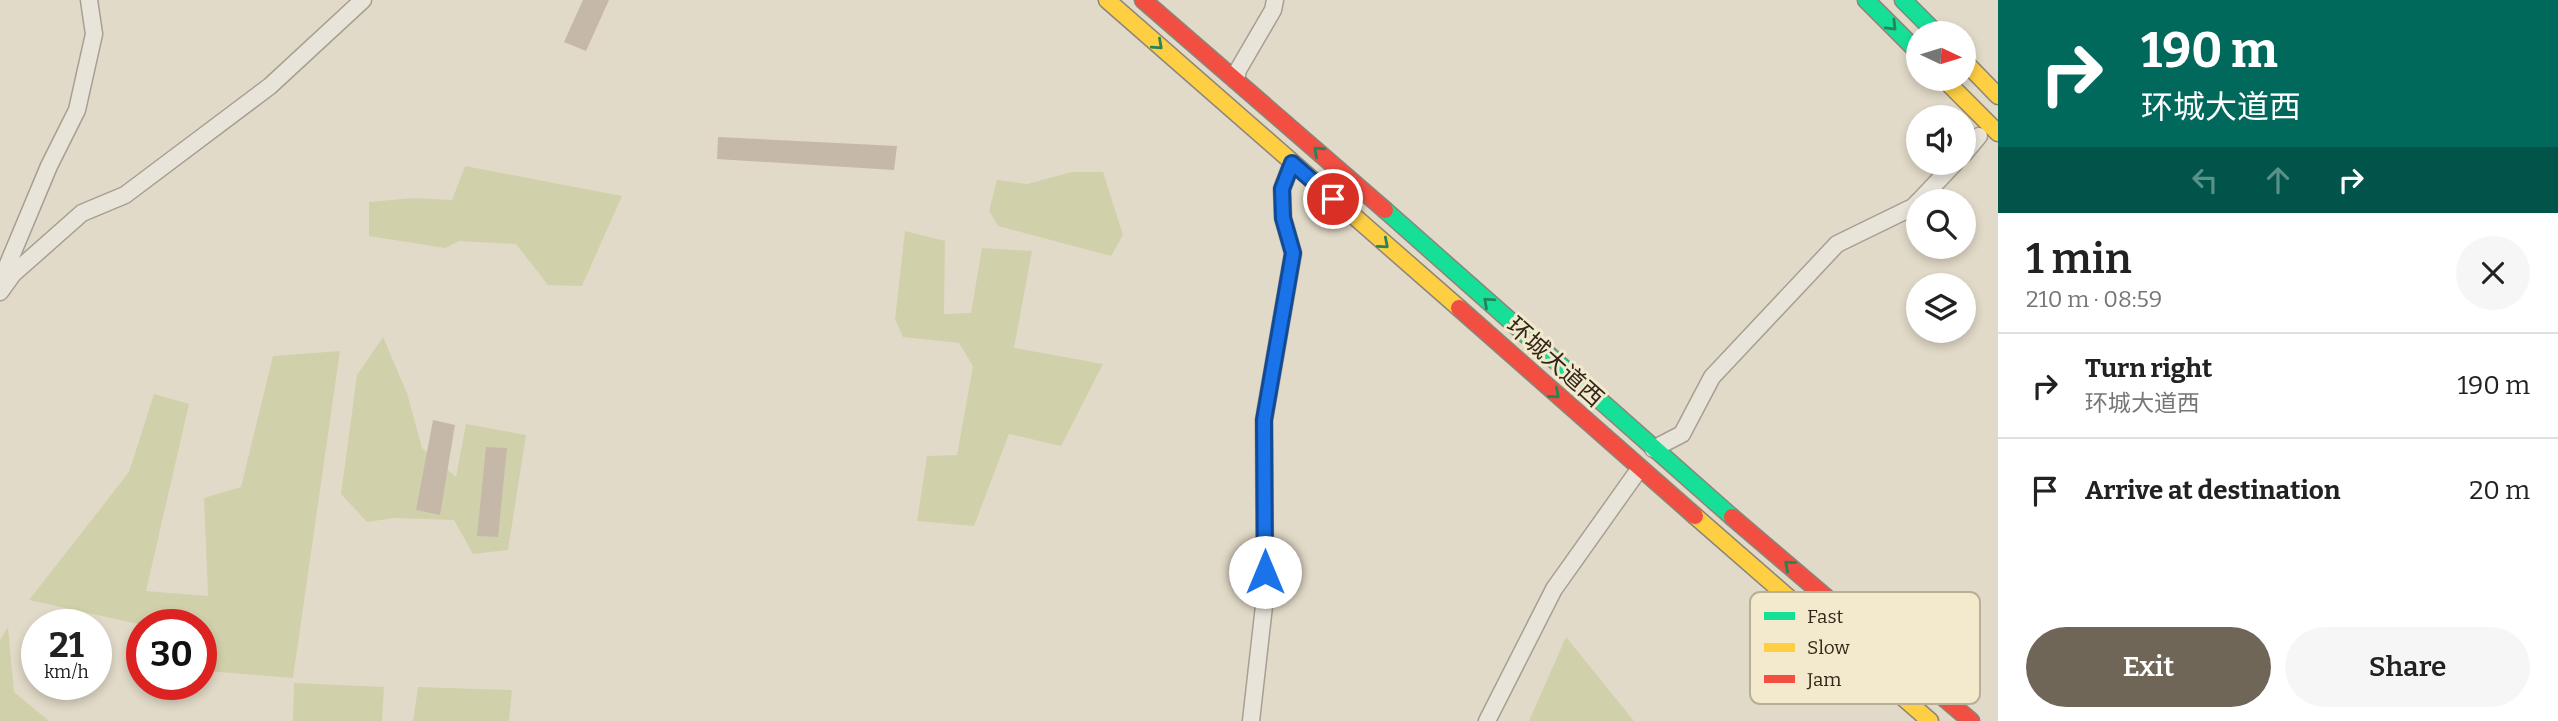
<!DOCTYPE html>
<html lang="en">
<head>
<meta charset="utf-8">
<style>
  body { margin:0; font-family:Bitter,"Noto Sans SC",serif; background:#f6f6f6; color:#222; height:100vh; display:flex; flex-direction:column; font-size:26px; white-space:nowrap }
  * { box-sizing:border-box; margin:0 }
  p { font-size:23px; color:#767676 }
  .icon { flex:none; width:38px; height:38px; fill:none; stroke:currentColor; stroke-width:2; stroke-linecap:round; stroke-linejoin:round }
  .map { position:relative; flex:1; overflow:hidden }
  .side { display:flex; flex-direction:column; background:#fff; width:560px }
  .side>* { flex:none }
  .banner { background:#00695c; color:#fff; overflow:hidden }
  .needle { width:46px; rotate:94deg }
  .controls { position:absolute; left:1906px; top:21px; display:grid; gap:14px }
  .controls a { display:grid; place-items:center; width:70px; height:70px; border-radius:50%; background:#fff; box-shadow:0 4px 10px #0003; font-size:35px }
  .speed { position:absolute; left:21px; top:609px; display:flex; gap:14px; font-size:35px; font-weight:700; text-align:center }
  .speed>* { display:grid; place-content:center; width:91px; height:91px; border-radius:50%; background:#fff; box-shadow:0 4px 10px #0003; line-height:1 }
  .speed small { font-size:18px; font-weight:400 }
  .speed .limit { border:10px solid #d22; background:#fff; color:#111 }
  .pin { position:absolute; display:grid; place-items:center; width:60px; height:60px; color:#fff; margin:-30px; border:4px solid #fff; border-radius:50%; box-shadow:0 2px 7px #0007 }
  .me { position:absolute; width:77px; margin:-38px; rotate:0deg; stroke-linejoin:round; filter:drop-shadow(0 0 5px #0008) }
  .turn { display:flex; align-items:center; gap:24px; height:147px; padding:0 28px; font-size:32px }
  .turn .icon { width:91px; height:91px; stroke-width:2.5 }
  .turn b { display:block; font-size:49px; line-height:60px }
  .lanes { display:flex; align-items:center; height:66px; padding:0 28px; background:#0003; justify-content:center; gap:35px; direction:ltr }
  .lanes .off { opacity:.35 }
  .round { display:grid; place-items:center; flex:none; width:74px; height:74px; border-radius:37px; background:#f6f6f6 }
  .summary { display:flex; align-items:center; justify-content:space-between; height:119px; padding:0 28px }
  h1 { font-size:42px; font-weight:600; line-height:52px }
  .primary-button { display:flex; gap:14px; margin-top:auto; padding:14px 28px }
  .primary-button a { flex:1; height:80px; border-radius:42px; background:#706658; color:#fff; font-size:28px; font-weight:600; line-height:80px; text-align:center }
  .primary-button a+a { background:#f6f6f6; color:#222 }
  ul { padding:0; list-style:none }
  li { display:flex; align-items:center; gap:21px; height:105px; padding:0 28px; border-top:2px solid #e0e0e0 }
  li div { flex:1 }
  li b { display:block; font-size:26px }
  li em { font-style:normal }
  main { display:flex; flex:1; min-height:0 }
  .map>svg:first-child { display:block }
  .green { fill:#d0d1aa }
  .building { fill:#c5b8a9 }
  .lines { fill:none; stroke-linecap:round; stroke-linejoin:round }
  .street-casing { stroke:#a69f92; stroke-width:19 }
  .fast-casing { stroke:#8b8479; stroke-width:19 }
  .slow-casing { stroke:#8b8479; stroke-width:19 }
  .jam-casing { stroke:#8b8479; stroke-width:19 }
  .street { stroke:#e9e4da; stroke-width:16 }
  .fast { stroke:#16e098; stroke-width:16 }
  .slow { stroke:#ffcf43; stroke-width:16 }
  .jam { stroke:#f24e42; stroke-width:16 }
  .oneway { stroke:#24845a }
  .route-casing { stroke:#114b97; stroke-width:18 }
  .route { stroke:#1a73e8; stroke-width:12 }
  .labels { text-anchor:middle; dominant-baseline:central; stroke-width:6; stroke-linejoin:round; paint-order:stroke }
  .street-label { font-size:24px; fill:#32271b; stroke:#f3e9cc }
  .key { fill:#f3e9cc; stroke:#b9af97; stroke-width:2 }
  .key-label { font-size:19px; fill:#32271b }
</style>
</head>
<body>
<main>
<div class="map">
<svg width="1998" height="721" viewBox="0 0 1998 721">
  <rect width="100%" height="100%" fill="#e2dac8"/>
  <g class="green">
    <polygon points="465,166 622,196 582,286 548,285 516,244 459,241 445,248 369,236 369,202 414,198 452,200"/>
    <polygon points="1072,172 1103,172 1123,235 1111,256 998,226 989,211 997,180 1027,184"/>
    <polygon points="905,231 945,241 944,314 971,313 982,248 1032,251 1014,348 1103,364 1061,446 1009,434 974,526 917,521 927,456 957,455 973,366 959,343 903,337 895,319"/>
    <polygon points="383,337 407,393 422,448 456,477 466,424 526,435 508,550 473,554 454,520 394,518 367,522 341,494 357,375"/>
    <polygon points="340,351 293,678 206,671 205,639 201,637 201,625 143,625 29,600 129,472 154,394 189,404 146,591 208,596 204,498 241,487 273,356"/>
    <polygon points="8,627 14,692 49,721 0,721 0,640"/>
    <polygon points="1566,637 1634,721 1529,721"/>
    <polygon points="294,683 384,687 382,721 293,721"/>
    <polygon points="418,687 512,690 509,721 413,721"/>
  </g>
  <g class="building">
    <polygon points="583,0 609,0 586,51 564,42"/>
    <polygon points="718,137 897,146 894,170 717,159"/>
    <polygon points="433,420 455,425 440,515 416,510"/>
    <polygon points="486,447 507,448 498,537 477,536"/>
  </g>
  <g class="lines">
    <defs>
      <g id="street">
        <polyline points="1236,80 1238,70 1273,10 1275,0"/>
        <polyline points="1964,154 1979,136"/>
        <polyline points="1919,201 1955,163"/>
        <polyline points="0,283 49,166 77,110 94,34 89,0"/>
        <polyline points="0,292 13,274 82,213 125,195 270,86 363,0"/>
        <polyline points="1653,449 1682,434 1712,377 1837,244 1913,207 1918,202"/>
        <polyline points="1251,721 1265,597 1264,420 1293,253 1283,218 1282,189 1292,163"/>
        <polyline points="1487,721 1554,589 1640,468"/>
      </g>
      <g id="fast">
        <polyline points="1866,0 1918,52"/>
        <polyline points="1903,0 1936,33"/>
        <polyline points="1385,210 1732,517"/>
      </g>
      <g id="slow">
        <polyline points="1107,0 1459,308"/>
        <polyline points="1964,61 1998,96"/>
        <polyline points="1944,79 1998,133"/>
        <polyline points="1695,516 1930,721"/>
      </g>
      <g id="jam">
        <polyline points="1143,0 1385,210"/>
        <polyline points="1459,308 1695,516"/>
        <polyline points="1732,517 1971,721"/>
      </g>
    </defs>
    <use href="#street" class="street-casing"/>
    <use href="#fast" class="fast-casing"/>
    <use href="#slow" class="slow-casing"/>
    <use href="#jam" class="jam-casing"/>
    <use href="#street" class="street"/>
    <use href="#fast" class="fast"/>
    <use href="#slow" class="slow"/>
    <use href="#jam" class="jam"/>
  </g>
  <defs><path id="oneway-chevron" d="M-2-3.5L2.5 0L-2 3.5" fill="none" stroke-width="1.6" stroke-linecap="round" stroke-linejoin="round" transform="scale(1.75)"/></defs>
  <g class="oneway">
    <use href="#oneway-chevron" transform="translate(1892 26) rotate(45)"/>
    <use href="#oneway-chevron" transform="translate(1158 45) rotate(42)"/>
    <use href="#oneway-chevron" transform="translate(1318 151) rotate(-138)"/>
    <use href="#oneway-chevron" transform="translate(1384 244) rotate(41)"/>
    <use href="#oneway-chevron" transform="translate(1488 302) rotate(-138)"/>
    <use href="#oneway-chevron" transform="translate(1555 394) rotate(41)"/>
    <use href="#oneway-chevron" transform="translate(1789 565) rotate(-139)"/>
  </g>
  <g class="lines">
    <defs>
      <polyline id="route" points="1265,572 1264,420 1293,253 1283,218 1282,189 1292,163 1333,199"/>
    </defs>
    <use href="#route" class="route-casing"/>
    <use href="#route" class="route"/>
  </g>
  <g class="labels">
    <g class="street-label">
      <text transform="translate(1555 362) rotate(42)">环城大道西</text>
    </g>
  </g>
  <rect x="1750" y="592" width="230" height="112" rx="10" class="key"/>
  <rect x="1764" y="612" width="31" height="8" fill="#16e098"/>
  <rect x="1764" y="643" width="31" height="9" fill="#ffcf43"/>
  <rect x="1764" y="675" width="31" height="8" fill="#f24e42"/>
  <g class="key-label">
    <text x="1807" y="623">Fast</text>
    <text x="1807" y="654">Slow</text>
    <text x="1807" y="686">Jam</text>
  </g>
</svg>
<div class="controls">
<a><svg class="needle" viewBox="-14 -14 28 28"><path d="M0-13l5 13h-10z" fill="#e53935"/><path d="M0 13l5-13h-10z" fill="#767676"/></svg></a>
<a><svg class="icon" aria-label="sound" viewBox="0 0 24 24"><path d="M4 9h4l5-4v14l-5-4H4zM17 9q2 3 0 6"/></svg></a>
<a><svg class="icon" aria-label="search" viewBox="0 0 24 24"><circle cx="10" cy="10" r="6"/><path d="M15 15l6 6"/></svg></a>
<a><svg class="icon" aria-label="layers" viewBox="0 0 24 24"><path d="M12 4l9 5-9 5-9-5zM3 14l9 5 9-5"/></svg></a>
</div>
<div class="speed"><div>21<small>km/h</small></div><div class="limit">30</div></div>
<div class="pin" style="left:1333px;top:199px;background:#d93025"><svg class="icon" aria-label="arrive" viewBox="0 0 24 24"><path d="M6 21V4h12l-3 4 3 4H6"/></svg></div>
<svg class="me" style="left:1265px;top:572px" viewBox="-20 -20 40 40"><circle r="19" fill="#fff"/><path d="M0-13L10 11 0 6-10 11z" fill="#1a73e8"/></svg>
</div>
<section class="side">
<div class="banner">
<div class="turn"><svg class="icon" aria-label="right" viewBox="0 0 24 24"><path d="M7 20v-9h11M14 6l5 5-5 5"/></svg><div><b>190 m</b>环城大道西</div></div>
<div class="lanes"><svg class="icon off" aria-label="left" viewBox="0 0 24 24"><path d="M17 20v-9H6M10 6l-5 5 5 5"/></svg><svg class="icon off" aria-label="ahead" viewBox="0 0 24 24"><path d="M12 20V5M6 11l6-6 6 6"/></svg><svg class="icon" aria-label="right" viewBox="0 0 24 24"><path d="M7 20v-9h11M14 6l5 5-5 5"/></svg></div>
</div>
<div class="summary"><div><h1>1 min</h1><p>210 m · 08:59</p></div><a class="round"><svg class="icon" aria-label="close" viewBox="0 0 24 24"><path d="M6 6l12 12M18 6L6 18"/></svg></a></div>
<ul>
<li><svg class="icon" aria-label="right" viewBox="0 0 24 24"><path d="M7 20v-9h11M14 6l5 5-5 5"/></svg><div><b>Turn right</b><p>环城大道西</p></div><em>190 m</em></li>
<li><svg class="icon" aria-label="arrive" viewBox="0 0 24 24"><path d="M6 21V4h12l-3 4 3 4H6"/></svg><div><b>Arrive at destination</b></div><em>20 m</em></li>
</ul>
<div class="primary-button"><a>Exit</a><a>Share</a></div>
</section>
</main>
</body>
</html>
